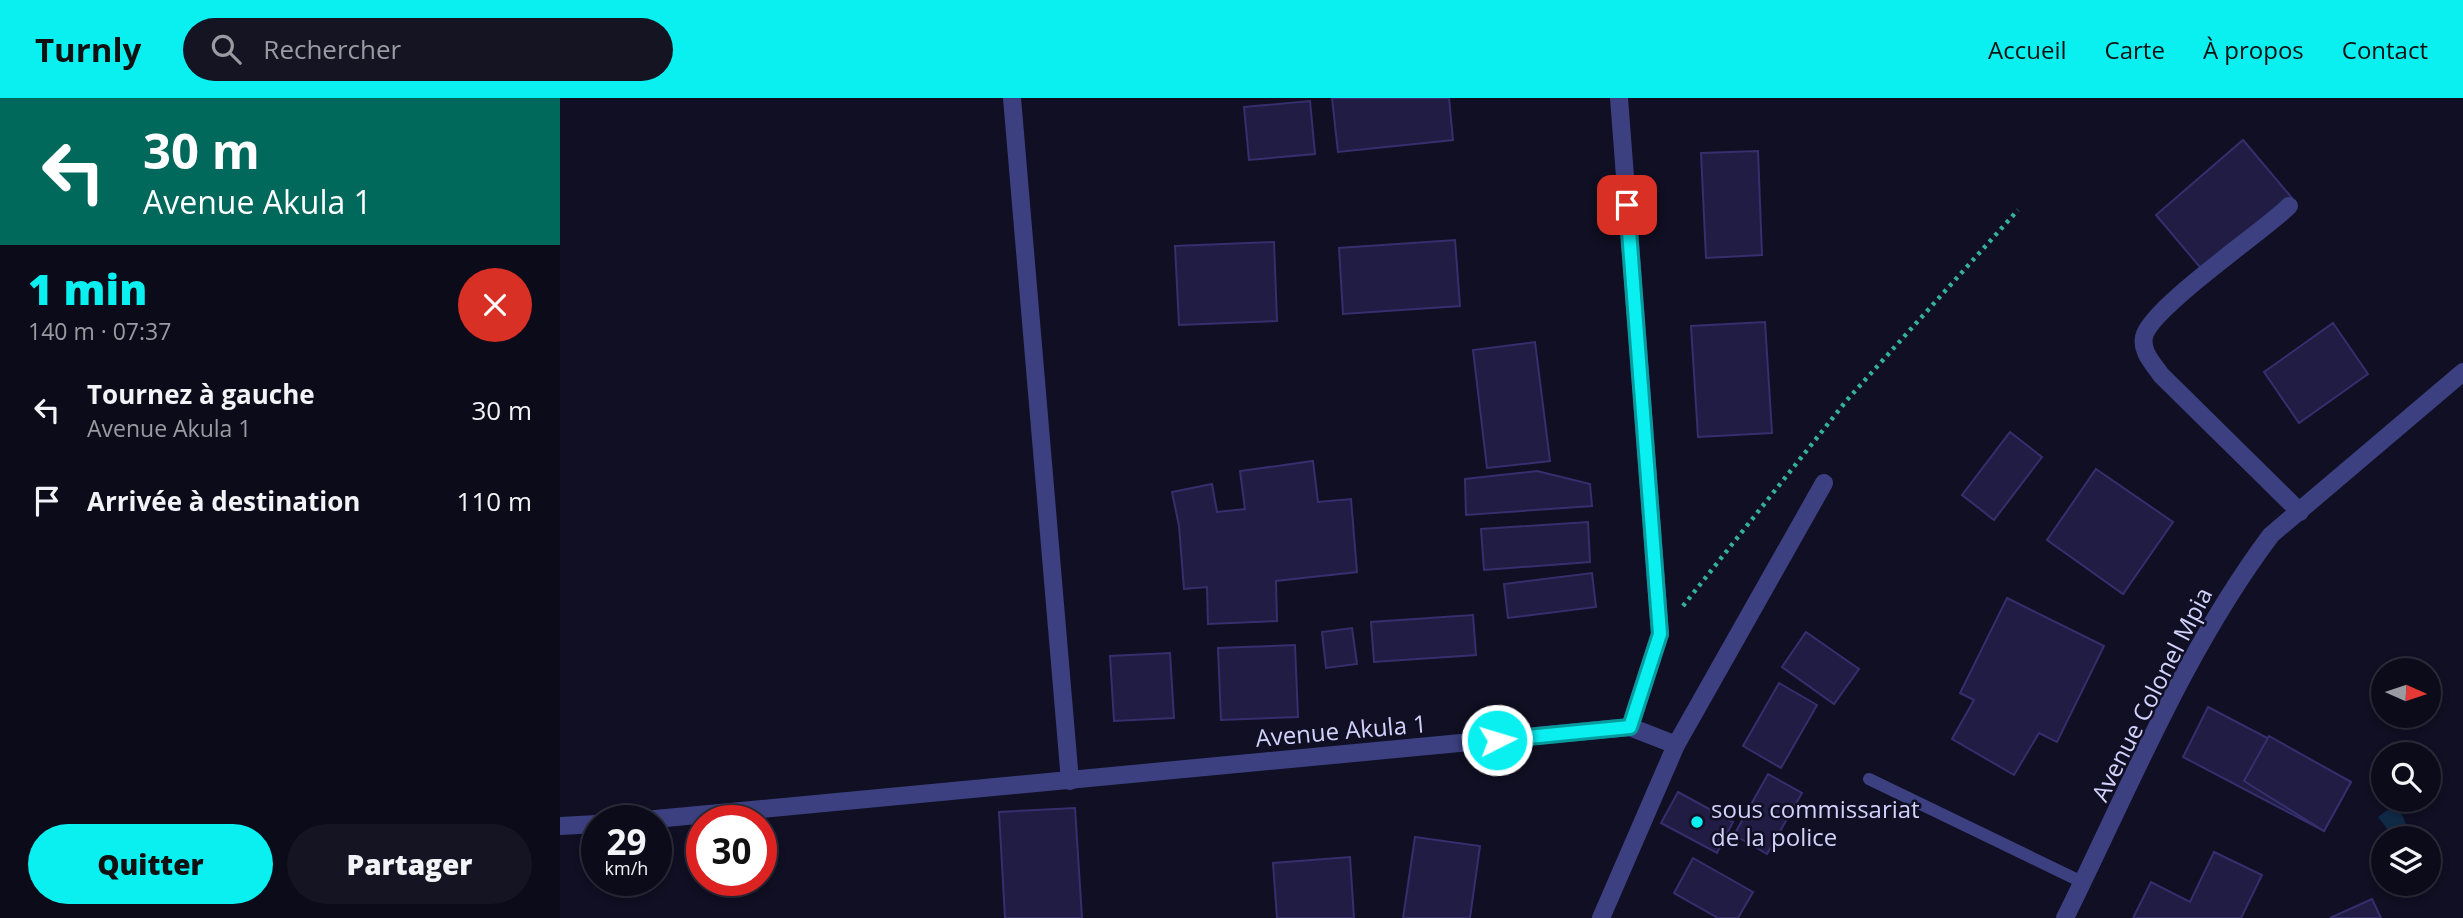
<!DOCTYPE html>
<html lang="fr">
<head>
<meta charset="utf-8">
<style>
  body { margin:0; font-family:"Open Sans",sans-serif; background:#151423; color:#f1f3f6; height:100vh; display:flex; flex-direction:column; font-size:26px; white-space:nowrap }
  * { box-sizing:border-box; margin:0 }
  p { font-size:23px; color:#9a9ba2 }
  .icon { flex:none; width:38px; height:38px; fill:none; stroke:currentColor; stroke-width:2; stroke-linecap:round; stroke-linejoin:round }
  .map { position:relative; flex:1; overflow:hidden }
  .panel { display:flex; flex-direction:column; background:#0c0b1a; width:560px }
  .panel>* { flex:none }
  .top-card { background:#00695c; color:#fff; overflow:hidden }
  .needle { width:46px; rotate:93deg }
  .buttons { position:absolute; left:1811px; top:560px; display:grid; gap:14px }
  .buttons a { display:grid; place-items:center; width:70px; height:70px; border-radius:50%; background:#0c0b1a; box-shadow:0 4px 10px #0003,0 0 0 2px #2c2b39; font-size:35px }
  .speed { position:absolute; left:21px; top:707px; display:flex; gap:14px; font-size:35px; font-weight:700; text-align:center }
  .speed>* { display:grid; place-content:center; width:91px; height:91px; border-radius:50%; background:#0c0b1a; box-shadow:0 4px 10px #0003,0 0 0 2px #2c2b39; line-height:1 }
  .speed small { font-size:18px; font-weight:400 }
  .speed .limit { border:10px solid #d22; background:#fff; color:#111 }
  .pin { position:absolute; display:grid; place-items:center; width:60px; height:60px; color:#fff; margin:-30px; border-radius:14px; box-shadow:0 4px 10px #0006 }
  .me { position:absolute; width:77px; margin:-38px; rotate:85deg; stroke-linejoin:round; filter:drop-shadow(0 0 5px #0008) }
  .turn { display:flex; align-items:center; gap:24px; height:147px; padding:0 28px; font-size:32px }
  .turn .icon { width:91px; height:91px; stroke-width:2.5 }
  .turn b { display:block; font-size:49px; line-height:60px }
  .round { display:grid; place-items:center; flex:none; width:74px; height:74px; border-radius:37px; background:#151423 }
  .head { display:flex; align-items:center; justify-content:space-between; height:119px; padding:0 28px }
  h1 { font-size:42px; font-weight:800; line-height:52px; color:#0af0f1 }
  .primary-button { display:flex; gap:14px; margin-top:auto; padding:14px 28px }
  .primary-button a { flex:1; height:80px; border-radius:42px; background:#0af0f1; color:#111; font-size:28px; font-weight:800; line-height:80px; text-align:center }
  .primary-button a+a { background:#151423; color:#f1f3f6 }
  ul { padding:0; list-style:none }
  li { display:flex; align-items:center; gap:21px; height:91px; padding:0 28px }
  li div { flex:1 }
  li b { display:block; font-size:26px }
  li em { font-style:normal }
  header { display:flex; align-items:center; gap:42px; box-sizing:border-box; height:98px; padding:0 35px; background:#0af0f1; color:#111 }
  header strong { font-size:33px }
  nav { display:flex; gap:38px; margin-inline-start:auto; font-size:24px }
  .search { width:490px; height:63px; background:#151423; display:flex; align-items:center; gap:18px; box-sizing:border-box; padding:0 24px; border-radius:38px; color:#9a9ba2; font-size:26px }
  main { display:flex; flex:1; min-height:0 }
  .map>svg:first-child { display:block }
  .water { fill:#102946 }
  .building { fill:#201c43; stroke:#352f6e; stroke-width:2 }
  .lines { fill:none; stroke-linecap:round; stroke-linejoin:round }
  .path { stroke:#34b09c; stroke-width:4.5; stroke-dasharray:3.5 5; stroke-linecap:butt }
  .service { stroke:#3c4080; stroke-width:12 }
  .minor { stroke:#3c4080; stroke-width:18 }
  .route-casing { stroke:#069c9d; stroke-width:18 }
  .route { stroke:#0af0f1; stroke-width:12 }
  .poi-dot { fill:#0af0f1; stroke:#100f23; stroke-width:2.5 }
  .labels { text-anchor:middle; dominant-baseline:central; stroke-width:5; stroke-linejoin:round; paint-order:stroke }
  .street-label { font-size:24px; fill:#d3d2fd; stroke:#100f23 }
  .poi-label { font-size:24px; fill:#d3d2fd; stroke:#100f23; text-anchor:start }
</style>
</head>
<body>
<header>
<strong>Turnly</strong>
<div class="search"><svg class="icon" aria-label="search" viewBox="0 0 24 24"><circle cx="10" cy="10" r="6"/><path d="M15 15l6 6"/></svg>Rechercher</div>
<nav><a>Accueil</a><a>Carte</a><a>À propos</a><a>Contact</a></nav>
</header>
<main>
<section class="panel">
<div class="top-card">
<div class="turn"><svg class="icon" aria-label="left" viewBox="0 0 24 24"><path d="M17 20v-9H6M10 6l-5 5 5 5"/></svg><div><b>30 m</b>Avenue Akula 1</div></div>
</div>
<div class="head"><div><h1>1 min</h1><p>140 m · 07:37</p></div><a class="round" style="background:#d93025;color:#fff"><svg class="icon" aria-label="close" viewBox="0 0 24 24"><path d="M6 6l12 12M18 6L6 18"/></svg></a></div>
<ul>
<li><svg class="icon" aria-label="left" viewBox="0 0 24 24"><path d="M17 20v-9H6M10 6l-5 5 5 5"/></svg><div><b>Tournez à gauche</b><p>Avenue Akula 1</p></div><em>30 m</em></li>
<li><svg class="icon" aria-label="arrive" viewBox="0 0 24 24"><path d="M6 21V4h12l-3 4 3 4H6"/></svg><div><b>Arrivée à destination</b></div><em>110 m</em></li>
</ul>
<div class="primary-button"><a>Quitter</a><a>Partager</a></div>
</section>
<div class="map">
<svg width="1903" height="820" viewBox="0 0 1903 820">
  <rect width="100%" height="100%" fill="#100f23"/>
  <polygon class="water" points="1837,705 1852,740 1834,740 1818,719"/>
  <g class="building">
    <polygon points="772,0 889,0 893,42 778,54"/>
    <polygon points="750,3 755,56 689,62 684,9"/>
    <polygon points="1683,42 1732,100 1645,175 1596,117"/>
    <polygon points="1198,53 1202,157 1146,160 1141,55"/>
    <polygon points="895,142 900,208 783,216 779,150"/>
    <polygon points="714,144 717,223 619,227 615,148"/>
    <polygon points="1205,224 1212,335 1138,339 1131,228"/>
    <polygon points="1773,225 1808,276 1739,325 1704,274"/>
    <polygon points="975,244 990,363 927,370 913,252"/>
    <polygon points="1450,334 1482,359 1434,422 1402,397"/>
    <polygon points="753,363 758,404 791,401 797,474 716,483 717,523 648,526 647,489 624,491 619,428 612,394 652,386 657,414 685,411 680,373"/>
    <polygon points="1536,371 1613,424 1563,496 1487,442"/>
    <polygon points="977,373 1030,386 1032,408 906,417 905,381"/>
    <polygon points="1028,424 1030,464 924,472 921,431"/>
    <polygon points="1032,475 1036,509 948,520 944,486"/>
    <polygon points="1447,500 1544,548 1497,644 1479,635 1454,677 1392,641 1414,602 1400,595"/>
    <polygon points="913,517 916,557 814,564 811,524"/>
    <polygon points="792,530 797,566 766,570 762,534"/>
    <polygon points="1246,534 1299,571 1274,606 1222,569"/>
    <polygon points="735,547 738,619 661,622 658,550"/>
    <polygon points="610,555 614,620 554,623 550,558"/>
    <polygon points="1219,585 1257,607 1221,670 1183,648"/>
    <polygon points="1648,609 1791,684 1764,733 1623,659"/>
    <polygon points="1709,638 1791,684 1764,733 1684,683"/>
    <polygon points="1208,676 1242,695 1207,756 1174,737"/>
    <polygon points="1118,694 1173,724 1157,755 1101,725"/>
    <polygon points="515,710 522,820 445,820 439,714"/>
    <polygon points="855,739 920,748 910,820 843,820"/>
    <polygon points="1654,754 1702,777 1681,820 1573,820 1591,784 1630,804"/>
    <polygon points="790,759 794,820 717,820 713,765"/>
    <polygon points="1133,760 1193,794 1178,820 1158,820 1114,795"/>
    <polygon points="1812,801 1821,820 1770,820"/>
  </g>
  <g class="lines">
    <polyline class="path" points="1123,508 1287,302 1458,112"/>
    <polyline class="service" points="1309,681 1522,784"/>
    <g class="minor">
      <polyline points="452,0 510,683"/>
      <path d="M1729 108C1704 133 1589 211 1584 239 1581 254 1593 265 1601 277L1740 414"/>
      <polyline points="1070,629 1116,647"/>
      <polyline points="74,723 1070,629 1100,536 1059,0"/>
      <polyline points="0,728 37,726"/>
      <polyline points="1041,820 1116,647 1264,385"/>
      <path d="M1505 820C1569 691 1624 553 1711 437L1903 274"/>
    </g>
  </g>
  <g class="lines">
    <defs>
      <polyline id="route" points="937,642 1070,629 1100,536 1067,107"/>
    </defs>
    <use href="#route" class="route-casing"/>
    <use href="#route" class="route"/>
  </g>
  <circle class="poi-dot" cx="1137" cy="724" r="7"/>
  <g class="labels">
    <g class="street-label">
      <text transform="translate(1591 596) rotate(-63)">Avenue Colonel Mpia</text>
      <text transform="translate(781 632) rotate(-5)">Avenue Akula 1</text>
    </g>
    <g class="poi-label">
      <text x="1151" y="710">sous commissariat<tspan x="1151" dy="28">de la police</tspan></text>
    </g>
  </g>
</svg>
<div class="buttons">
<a><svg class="needle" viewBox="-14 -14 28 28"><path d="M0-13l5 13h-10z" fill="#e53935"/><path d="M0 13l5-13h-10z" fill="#9a9ba2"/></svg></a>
<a><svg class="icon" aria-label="search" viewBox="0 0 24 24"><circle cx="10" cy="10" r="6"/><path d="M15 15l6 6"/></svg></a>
<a><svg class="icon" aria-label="layers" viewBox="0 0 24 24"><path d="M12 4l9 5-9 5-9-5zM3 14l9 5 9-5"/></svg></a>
</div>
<div class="speed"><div>29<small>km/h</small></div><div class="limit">30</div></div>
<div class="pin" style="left:1067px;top:107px;background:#d93025"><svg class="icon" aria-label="arrive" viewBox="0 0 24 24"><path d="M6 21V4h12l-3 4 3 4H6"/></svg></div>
<svg class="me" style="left:937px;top:642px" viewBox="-20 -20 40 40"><circle r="17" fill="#0af0f1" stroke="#fff" stroke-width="3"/><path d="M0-11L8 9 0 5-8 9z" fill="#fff"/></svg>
</div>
</main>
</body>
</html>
